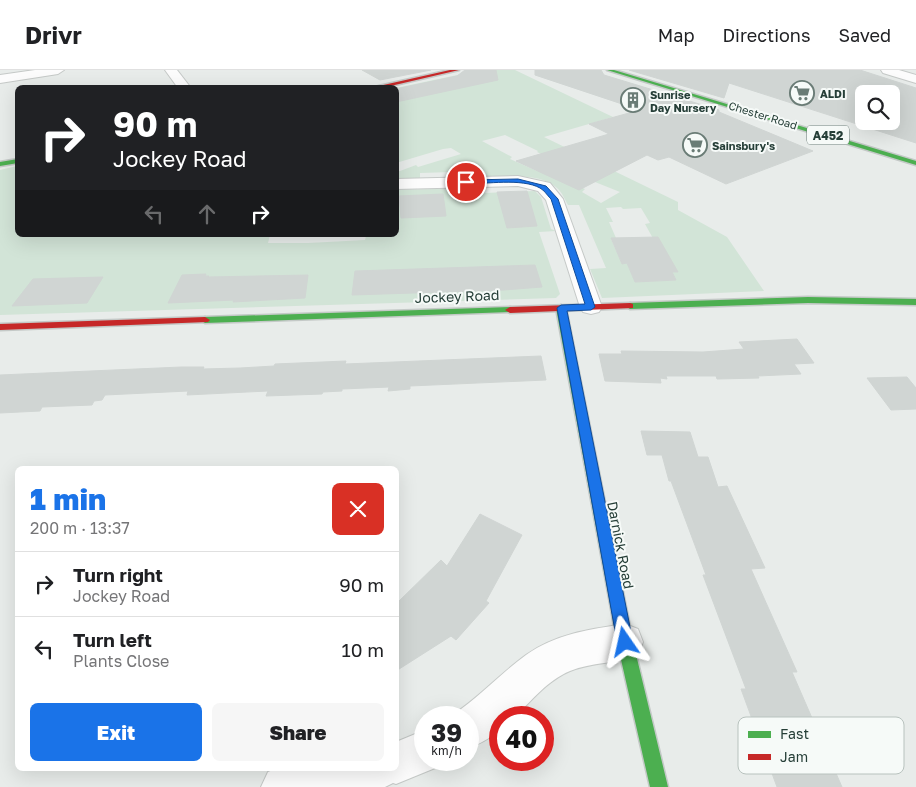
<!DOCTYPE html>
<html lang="en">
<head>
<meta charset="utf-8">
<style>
  body { margin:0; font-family:"Golos Text",sans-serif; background:#f6f6f6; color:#202124; height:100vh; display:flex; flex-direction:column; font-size:19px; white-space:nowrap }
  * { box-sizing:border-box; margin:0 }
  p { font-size:16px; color:#757577 }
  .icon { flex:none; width:28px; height:28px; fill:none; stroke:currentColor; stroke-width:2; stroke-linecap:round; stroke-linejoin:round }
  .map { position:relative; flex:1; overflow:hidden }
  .panel { position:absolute; left:15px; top:396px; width:384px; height:305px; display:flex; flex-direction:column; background:#fff; border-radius:8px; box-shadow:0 5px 20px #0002 }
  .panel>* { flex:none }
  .top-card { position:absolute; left:15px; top:15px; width:384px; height:152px; border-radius:8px; box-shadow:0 5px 20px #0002; background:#202124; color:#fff; overflow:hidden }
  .tools { position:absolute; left:855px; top:15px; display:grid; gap:10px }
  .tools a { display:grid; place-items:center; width:45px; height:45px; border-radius:8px; background:#fff; box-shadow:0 5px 20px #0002; font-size:25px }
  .speed { position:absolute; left:414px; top:636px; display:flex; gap:10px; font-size:25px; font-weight:700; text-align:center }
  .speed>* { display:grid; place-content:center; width:65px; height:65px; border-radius:50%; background:#fff; box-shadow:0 5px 20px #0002; line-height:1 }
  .speed small { font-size:12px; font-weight:400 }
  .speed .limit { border:8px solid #d22; background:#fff; color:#111 }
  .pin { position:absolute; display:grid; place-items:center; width:42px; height:42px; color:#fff; margin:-21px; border:2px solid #fff; border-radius:50%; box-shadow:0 1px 5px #0007 }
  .me { position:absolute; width:55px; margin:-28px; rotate:349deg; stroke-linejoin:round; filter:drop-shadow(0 0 4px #0008) }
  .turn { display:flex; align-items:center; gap:18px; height:105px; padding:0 15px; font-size:22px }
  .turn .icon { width:65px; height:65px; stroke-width:2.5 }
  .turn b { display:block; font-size:35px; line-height:42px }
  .lanes { display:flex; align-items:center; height:48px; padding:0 15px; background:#0003; justify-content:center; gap:25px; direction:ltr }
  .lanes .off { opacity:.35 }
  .round { display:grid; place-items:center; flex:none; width:52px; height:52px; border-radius:8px; background:#f6f6f6 }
  .overview { display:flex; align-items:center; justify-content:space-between; height:85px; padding:0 15px }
  h1 { font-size:30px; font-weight:800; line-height:38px; color:#1a73e8 }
  .primary-button { display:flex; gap:10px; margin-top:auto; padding:10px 15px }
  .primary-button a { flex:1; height:58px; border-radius:8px; background:#1a73e8; color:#fff; font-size:20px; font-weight:800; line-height:58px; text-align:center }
  .primary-button a+a { background:#f6f6f6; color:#202124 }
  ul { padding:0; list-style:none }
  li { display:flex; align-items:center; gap:15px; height:65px; padding:0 15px; border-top:1px solid #e0e0e0 }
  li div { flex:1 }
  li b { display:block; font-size:19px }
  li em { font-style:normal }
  header { display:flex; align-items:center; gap:30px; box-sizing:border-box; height:70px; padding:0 25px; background:#fff; border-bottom:1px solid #e0e0e0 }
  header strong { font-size:24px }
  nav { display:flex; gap:28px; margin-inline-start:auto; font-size:18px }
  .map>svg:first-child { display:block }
  .green { fill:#d2e4d7; fill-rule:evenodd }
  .building { fill:#d0d5d3; stroke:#d0d5d3; fill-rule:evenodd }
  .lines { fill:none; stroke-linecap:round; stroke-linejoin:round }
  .street-casing { stroke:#c5c9c7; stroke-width:2 }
  .fast-casing { stroke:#c4c9c7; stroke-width:3 }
  .jam-casing { stroke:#c4c9c7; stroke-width:3 }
  .street { fill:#fcfcfc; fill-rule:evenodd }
  .fast { fill:#4caf50; fill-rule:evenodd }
  .jam { fill:#c62828; fill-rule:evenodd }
  .route { fill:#1a73e8; stroke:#114b97 }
  .labels { text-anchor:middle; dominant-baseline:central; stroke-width:4; stroke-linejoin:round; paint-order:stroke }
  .far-poi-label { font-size:11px; font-weight:bold; fill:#263f38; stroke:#f6faf8; text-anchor:start }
  .far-street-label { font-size:11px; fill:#263f38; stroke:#f6faf8 }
  .shield { fill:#f6faf8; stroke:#647772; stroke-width:1 }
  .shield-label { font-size:12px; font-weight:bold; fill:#263f38 }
  .street-label { font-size:14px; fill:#263f38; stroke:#f6faf8 }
  .key { fill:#f6faf8; stroke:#b8c2be; stroke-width:1 }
  .key-label { font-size:14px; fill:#263f38 }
</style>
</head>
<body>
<header>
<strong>Drivr</strong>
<nav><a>Map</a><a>Directions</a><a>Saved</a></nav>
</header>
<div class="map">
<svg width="916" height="717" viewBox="0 0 916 717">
  <rect width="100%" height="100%" fill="#e8ecea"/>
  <g class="green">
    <path d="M481 0H515L613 47 544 67 678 132V140L727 167 764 221 602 228 590 199 606 198 579 135H568C565 130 562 122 557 118 539 102 509 107 487 108L485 101 420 103V109H396V101H400L416 95 418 97 461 84 451 78 443 79 396 93V18ZM505 65 538 81 537 82 556 91 537 101 510 89 512 87 482 71ZM598 110 595 112 620 122 601 133 582 122 585 119 571 113ZM621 137 623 139 641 138 650 153 645 154 676 210 635 212 627 193 622 194 611 169 616 168 609 152H613L606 138Z"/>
    <polygon points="17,96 18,165 270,165 268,173 308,173 365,170 366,166 396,165 396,120 473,118 475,126 483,123 535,121 541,127 551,159 556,161 539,162 560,224 556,228 0,245 0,100"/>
  </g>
  <g class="building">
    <polygon points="362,0 431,0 380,10"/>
    <polygon points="465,0 496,0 498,10 396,32 396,19 457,6"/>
    <polygon points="535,0 601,0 604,5 719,40 719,42 813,81 726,114 669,87 658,90 647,85 579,120 516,91 609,64 589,54 640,40 535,5"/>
    <path d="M629 0H860L916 18V73L729 13 724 28ZM864 24H891V51H864Z"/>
    <polygon points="527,121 537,156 507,158 497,122"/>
    <polygon points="443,124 446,146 401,148 399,126"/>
    <polygon points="658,167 678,202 672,202 676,210 635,212 627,193 622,194 611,168"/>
    <polygon points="535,195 542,217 504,220 352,225 355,201"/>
    <polygon points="206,204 205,206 209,206 208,207 308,205 305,228 233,232 234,230 168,233 182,205"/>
    <polygon points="103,207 87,233 12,236 33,209"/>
    <polygon points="797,269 814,293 794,294 801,304 758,306 759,308 717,309 716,306 666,306 667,309 660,308 661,313 605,311 599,284 622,284 621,281 703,282 744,279 739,272"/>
    <polygon points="541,286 546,310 410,316 410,319 388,321 389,317 342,319 342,321 323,322 322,324 266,326 268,321 187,325 188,321 105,325 102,330 94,331 92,335 42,337 40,341 0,343 0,305 181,297 204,297 203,299 240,298 274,296 275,294 346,291 345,294"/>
    <polygon points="907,307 916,318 916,339 891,340 867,308"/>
    <polygon points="641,361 690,362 698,387 708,387 718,417 727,416 765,498 751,499 797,602 792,602 842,717 777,717 741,619 746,619 703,505 706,505 671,411 669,411 662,385 647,385"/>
    <polygon points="480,444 522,465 486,531 489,533 456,570 451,566 396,601 396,534 441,490 447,496"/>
  </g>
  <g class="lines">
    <defs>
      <g id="street">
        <polygon points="35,0 64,0 58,4 0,13 0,5"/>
        <polygon points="165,0 177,0 191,18 178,18"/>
        <polygon points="881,0 899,0 916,5 916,13 883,3"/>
        <polygon points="518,106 550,113 563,129 602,237 599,242 591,244 583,242 580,237 546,130 538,121 518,116 396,119 396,109"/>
        <path d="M625 554 638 559 643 572 638 585C616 594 592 592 570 601 548 610 531 631 514 648H500V660C490 668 480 674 468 678V648H452L454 644C480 627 501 603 526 585 556 564 590 559 625 554Z"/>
        <polygon points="425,660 425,690 442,690 440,696 396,714 393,713 385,717 261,717 268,702 275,699 396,699 396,672"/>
      </g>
      <g id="fast">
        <polygon points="607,0 614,0 916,91 916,95"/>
        <polygon points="18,89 18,93 0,96 0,92"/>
        <polygon points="808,227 916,229 916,235 808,233 630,239 625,236 630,233"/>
        <polygon points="561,235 566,238 633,572 668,717 650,717 617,572 556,238"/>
        <polygon points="510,237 513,238 513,242 205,253 200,250 205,247"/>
      </g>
      <g id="jam">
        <polygon points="450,0 459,0 382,18 370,18"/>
        <polygon points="630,233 633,234 633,238 510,243 505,240 510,237"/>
        <polygon points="205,247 210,250 208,252 0,260 0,254"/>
      </g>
    </defs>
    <use href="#street" class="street-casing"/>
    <use href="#fast" class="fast-casing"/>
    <use href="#jam" class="jam-casing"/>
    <use href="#street" class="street"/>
    <use href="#fast" class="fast"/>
    <use href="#jam" class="jam"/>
  </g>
  <path class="route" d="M518 109 546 116 558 129 595 237 591 240 567 241 633 572 630 577 625 579 620 577 617 572 557 238 561 235 585 234 551 129C547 125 544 120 540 118 522 108 486 114 466 114L462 112 466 110Z"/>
  <defs>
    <symbol id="supermarket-ring" viewBox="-11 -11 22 22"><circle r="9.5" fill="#f6faf8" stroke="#6a7c76" stroke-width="1.5"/><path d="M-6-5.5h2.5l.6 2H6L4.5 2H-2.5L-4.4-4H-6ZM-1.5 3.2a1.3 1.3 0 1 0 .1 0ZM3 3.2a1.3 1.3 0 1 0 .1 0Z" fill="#6a7c76"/></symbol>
    <symbol id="building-ring" viewBox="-11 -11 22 22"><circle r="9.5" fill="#f6faf8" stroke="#6a7c76" stroke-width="1.5"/><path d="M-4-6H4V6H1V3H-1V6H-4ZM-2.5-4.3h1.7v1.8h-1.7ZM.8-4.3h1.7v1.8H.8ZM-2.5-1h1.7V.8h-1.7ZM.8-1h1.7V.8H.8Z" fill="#6a7c76"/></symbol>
  </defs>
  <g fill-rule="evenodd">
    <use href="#supermarket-ring" x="788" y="9" width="28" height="28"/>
    <use href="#building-ring" x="619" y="16" width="28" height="28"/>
    <use href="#supermarket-ring" x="681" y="61" width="28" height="28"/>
  </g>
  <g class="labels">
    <g class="far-poi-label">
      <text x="820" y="23">ALDI</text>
      <text x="650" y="24">Sunrise<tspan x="650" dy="13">Day Nursery</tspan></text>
      <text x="712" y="75">Sainsbury's</text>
    </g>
    <g class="far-street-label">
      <text transform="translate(763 45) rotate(17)">Chester Road</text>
    </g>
    <rect class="shield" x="807" y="55.5" width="42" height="19" rx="4"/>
    <g class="shield-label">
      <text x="828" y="65">A452</text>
    </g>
    <g class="street-label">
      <text transform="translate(457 226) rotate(-2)">Jockey Road</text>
      <text transform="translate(621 475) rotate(79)">Darnick Road</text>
    </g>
  </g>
  <rect x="738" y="647" width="166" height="57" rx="8" class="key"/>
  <rect x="748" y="661" width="23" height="7" fill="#4caf50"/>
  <rect x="748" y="684" width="23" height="6" fill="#c62828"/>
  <g class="key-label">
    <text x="780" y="669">Fast</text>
    <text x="780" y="692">Jam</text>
  </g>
</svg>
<div class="tools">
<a><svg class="icon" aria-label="search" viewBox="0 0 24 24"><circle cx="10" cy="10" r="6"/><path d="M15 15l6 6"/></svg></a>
</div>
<div class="speed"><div>39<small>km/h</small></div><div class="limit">40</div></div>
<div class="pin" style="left:466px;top:112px;background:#d93025"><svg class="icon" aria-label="arrive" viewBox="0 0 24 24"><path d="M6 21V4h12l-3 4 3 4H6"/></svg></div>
<svg class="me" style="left:625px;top:572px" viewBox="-20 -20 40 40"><path d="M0-17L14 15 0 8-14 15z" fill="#1a73e8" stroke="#fff" stroke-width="4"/></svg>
<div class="top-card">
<div class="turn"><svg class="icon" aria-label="right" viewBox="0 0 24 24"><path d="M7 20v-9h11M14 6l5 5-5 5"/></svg><div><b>90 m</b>Jockey Road</div></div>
<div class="lanes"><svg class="icon off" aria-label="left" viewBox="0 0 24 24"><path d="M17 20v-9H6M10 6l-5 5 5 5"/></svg><svg class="icon off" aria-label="ahead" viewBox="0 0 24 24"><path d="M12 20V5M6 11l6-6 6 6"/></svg><svg class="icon" aria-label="right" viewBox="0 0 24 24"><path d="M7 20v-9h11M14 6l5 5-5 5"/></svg></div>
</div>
<section class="panel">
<div class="overview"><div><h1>1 min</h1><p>200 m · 13:37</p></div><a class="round" style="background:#d93025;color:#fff"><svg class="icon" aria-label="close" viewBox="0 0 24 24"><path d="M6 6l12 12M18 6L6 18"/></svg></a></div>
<ul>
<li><svg class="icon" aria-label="right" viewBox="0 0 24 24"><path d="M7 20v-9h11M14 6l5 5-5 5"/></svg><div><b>Turn right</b><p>Jockey Road</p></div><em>90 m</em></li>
<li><svg class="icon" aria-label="left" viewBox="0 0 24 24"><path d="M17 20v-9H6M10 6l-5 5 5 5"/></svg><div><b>Turn left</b><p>Plants Close</p></div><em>10 m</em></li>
</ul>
<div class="primary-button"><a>Exit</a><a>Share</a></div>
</section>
</div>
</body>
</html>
